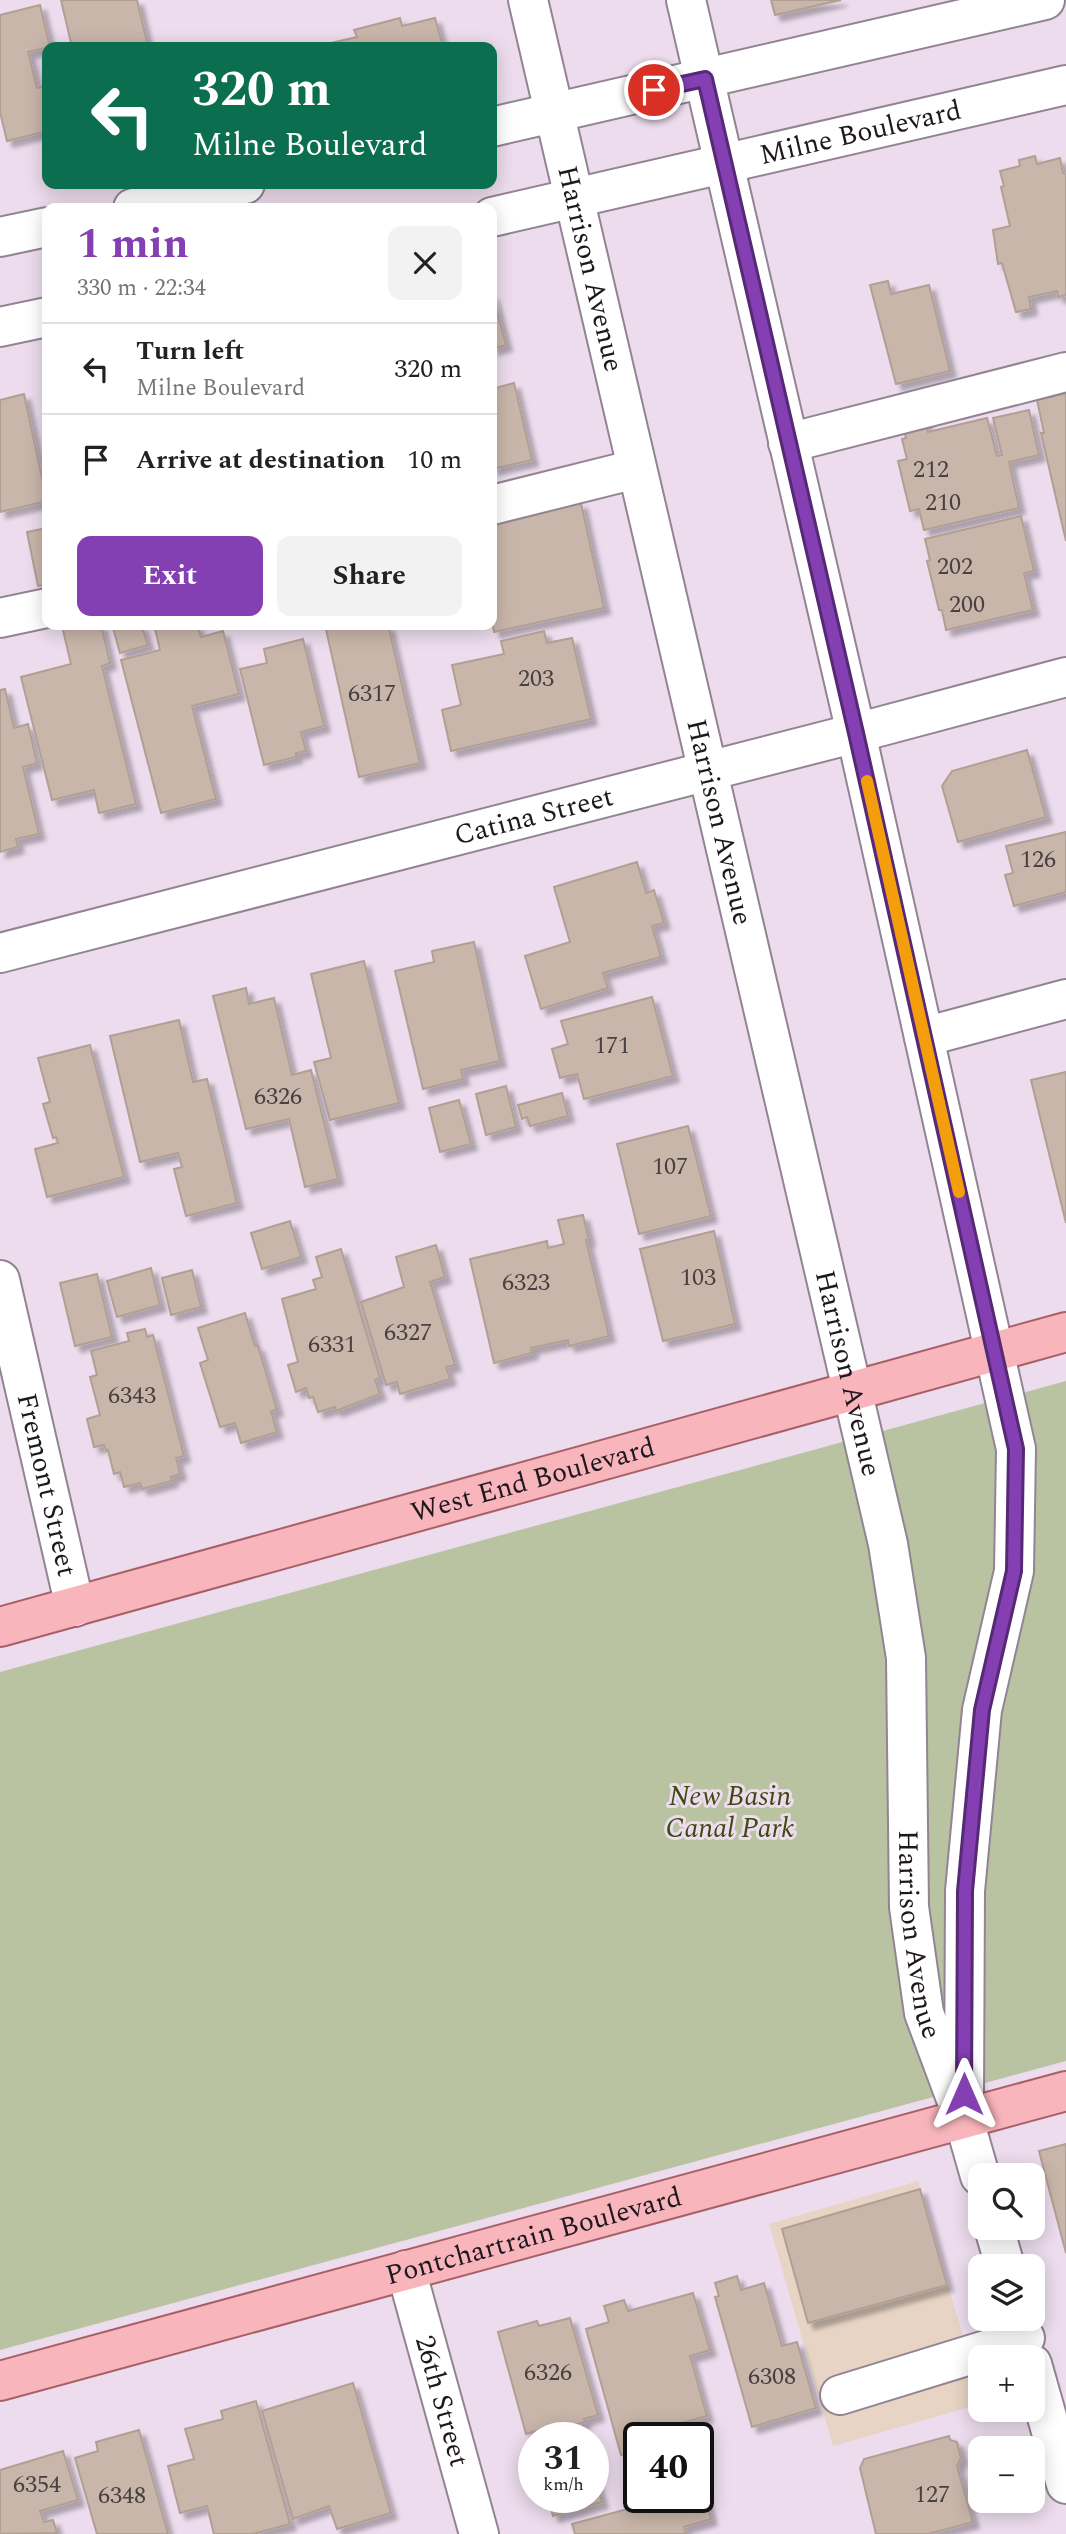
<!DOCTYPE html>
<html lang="en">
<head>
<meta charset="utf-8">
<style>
  body { margin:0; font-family:Spectral,serif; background:#f2f2f2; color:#222; height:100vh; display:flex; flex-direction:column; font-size:26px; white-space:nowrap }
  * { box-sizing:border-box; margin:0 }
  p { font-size:23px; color:#767676 }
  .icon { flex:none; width:38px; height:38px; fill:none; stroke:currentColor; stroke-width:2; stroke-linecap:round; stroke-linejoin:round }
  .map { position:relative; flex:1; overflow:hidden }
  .panel { position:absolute; left:42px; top:203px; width:455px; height:427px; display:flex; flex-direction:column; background:#fff; border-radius:14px; box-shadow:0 4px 18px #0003 }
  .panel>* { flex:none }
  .top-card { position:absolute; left:42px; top:42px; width:455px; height:147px; border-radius:14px; box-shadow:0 4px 18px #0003; background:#0b6e4f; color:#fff; overflow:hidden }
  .buttons { position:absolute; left:968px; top:2163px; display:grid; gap:14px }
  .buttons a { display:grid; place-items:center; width:77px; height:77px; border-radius:14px; background:#fff; box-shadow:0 4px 18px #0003; font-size:35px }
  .speed { position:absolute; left:518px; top:2422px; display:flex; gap:14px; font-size:35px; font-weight:700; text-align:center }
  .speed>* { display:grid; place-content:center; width:91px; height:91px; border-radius:50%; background:#fff; box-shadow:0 4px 18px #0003; line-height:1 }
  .speed small { font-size:18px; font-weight:400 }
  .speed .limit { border:4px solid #111; border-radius:10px; background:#fff; color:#111 }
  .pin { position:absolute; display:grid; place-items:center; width:60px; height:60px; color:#fff; margin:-30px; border:4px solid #fff; border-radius:50%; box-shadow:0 2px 7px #0007 }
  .me { position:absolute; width:77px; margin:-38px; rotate:0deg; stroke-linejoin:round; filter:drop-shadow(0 0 5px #0008) }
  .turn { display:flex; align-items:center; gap:24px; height:147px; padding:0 35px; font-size:32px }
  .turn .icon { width:91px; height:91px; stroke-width:2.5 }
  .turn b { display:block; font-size:49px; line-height:60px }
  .round { display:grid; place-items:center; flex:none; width:74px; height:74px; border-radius:14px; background:#f2f2f2 }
  .headline { display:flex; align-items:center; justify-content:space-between; height:119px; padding:0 35px }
  h1 { font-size:42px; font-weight:700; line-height:52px; color:#843fb3 }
  .action { display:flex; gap:14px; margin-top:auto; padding:14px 35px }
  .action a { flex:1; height:80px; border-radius:14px; background:#843fb3; color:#fff; font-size:28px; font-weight:700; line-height:80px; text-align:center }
  .action a+a { background:#f2f2f2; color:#222 }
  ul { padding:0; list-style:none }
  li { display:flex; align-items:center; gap:21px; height:91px; padding:0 35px; border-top:2px solid #e0e0e0 }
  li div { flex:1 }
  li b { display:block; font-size:26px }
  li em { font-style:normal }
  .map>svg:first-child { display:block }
  .commercial { fill:#e7d4c4 }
  .green { fill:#b9c3a2 }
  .building { fill:#c9b6aa; stroke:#b29f94; stroke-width:2; filter:url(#shadow) }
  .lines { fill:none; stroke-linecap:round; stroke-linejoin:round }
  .minor-casing { stroke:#928493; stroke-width:42 }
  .major-casing { stroke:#a86067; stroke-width:42 }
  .minor { stroke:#fff; stroke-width:38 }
  .major { stroke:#f8b6bc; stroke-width:38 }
  .route-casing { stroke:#562974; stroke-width:18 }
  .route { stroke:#843fb3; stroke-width:12 }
  .slow { stroke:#f59e0b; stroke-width:12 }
  .labels { text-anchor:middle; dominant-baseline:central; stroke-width:6; stroke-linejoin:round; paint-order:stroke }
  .number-label { font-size:24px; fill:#494041 }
  .street-label { font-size:28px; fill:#1e181e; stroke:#ecdced }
  .park-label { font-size:28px; font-style:italic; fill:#3e4910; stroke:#ecdced }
</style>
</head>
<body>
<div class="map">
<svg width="1066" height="2534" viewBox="0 0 1066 2534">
  <defs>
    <filter id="shadow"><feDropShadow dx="6" dy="6" stdDeviation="2" flood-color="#0004"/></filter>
  </defs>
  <rect width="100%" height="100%" fill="#ecdced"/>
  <polygon class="commercial" points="918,2181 980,2396 980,2404 833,2446 769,2224"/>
  <polygon class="green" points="1066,1381 1066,2061 0,2350 0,1672"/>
  <g class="building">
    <polygon points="61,0 137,0 148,47 72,47"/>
    <polygon points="771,0 841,0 775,15"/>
    <polygon points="40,5 50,47 28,52 37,88 47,85 47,131 7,141 0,112 0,15"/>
    <polygon points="400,18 402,26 435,18 443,47 328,47 331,43 357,37 354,30"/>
    <polygon points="1035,156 1037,164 1060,158 1063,173 1066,174 1066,295 1058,297 1057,291 1029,297 1031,309 1016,312 1002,263 998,264 993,230 1010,226 1001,187 1004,186 1000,171 1020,166 1019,160"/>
    <polygon points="888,281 891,294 929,285 950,371 896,384 870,285"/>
    <polygon points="492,293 506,345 492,349"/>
    <polygon points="514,383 532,460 492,469 492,389"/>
    <polygon points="1066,393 1066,541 1041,433 1044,433 1037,400"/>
    <polygon points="24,394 47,501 0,512 0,400"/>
    <polygon points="1029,410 1039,455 1009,462 1019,508 924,530 919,509 910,511 898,461 907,459 902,439 906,438 903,425 925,419 928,432 987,418 997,456 1002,455 993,418"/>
    <polygon points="581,503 604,608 494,632 492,622 492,522"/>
    <polygon points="1021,516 1034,571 1024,573 1033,610 946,630 942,610 939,610 927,561 930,560 925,539"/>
    <polygon points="47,528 47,584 38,586 27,532"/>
    <polygon points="67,625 101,625 110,663 102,666 136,804 99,813 94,790 52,800 21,677 71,664 62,626"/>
    <polygon points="112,625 141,625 148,645 120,653"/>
    <polygon points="154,625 197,625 201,637 223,631 239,694 192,706 216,799 161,813 121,660 160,650"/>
    <polygon points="325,625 388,625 420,763 359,777"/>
    <polygon points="544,631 547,643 572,638 591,719 451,751 442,710 461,705 452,665 504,654 501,641"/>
    <polygon points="303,639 324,726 301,732 306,751 296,753 296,757 264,765 240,669 267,663 264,649"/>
    <polygon points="5,689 14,728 28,724 37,763 23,767 39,834 16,839 18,847 0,852 0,690"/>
    <polygon points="1027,750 1046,817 958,842 942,786 952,771"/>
    <polygon points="1066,832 1066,892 1014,906 1005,875 1013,873 1006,846"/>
    <polygon points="637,862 646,893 654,890 664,923 652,926 661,957 603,973 608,988 541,1009 525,956 570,942 554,887"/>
    <polygon points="474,942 500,1061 461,1070 463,1079 423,1089 395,971 434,962 432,951"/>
    <polygon points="364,961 399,1103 330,1120 314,1062 331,1058 311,974"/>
    <polygon points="246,988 249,1004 274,998 292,1075 311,1070 338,1179 305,1187 289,1119 246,1129 213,996"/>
    <polygon points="652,997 673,1076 584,1099 577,1074 560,1078 552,1049 568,1044 561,1021"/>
    <polygon points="179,1020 193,1082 207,1079 237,1203 186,1216 174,1169 182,1167 178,1153 140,1162 110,1036"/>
    <polygon points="90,1045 124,1177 47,1197 35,1149 58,1143 56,1137 53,1138 43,1104 50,1102 38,1058"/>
    <polygon points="1066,1072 1066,1223 1031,1080"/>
    <polygon points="506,1086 516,1127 486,1135 476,1094"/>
    <polygon points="562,1093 568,1116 530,1126 527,1117 522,1119 518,1105"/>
    <polygon points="459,1100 471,1144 440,1152 429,1108"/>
    <polygon points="688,1126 711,1216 639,1234 617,1144"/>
    <polygon points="583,1215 589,1240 586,1240 609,1336 569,1346 568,1340 531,1348 532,1353 494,1363 470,1259 547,1241 548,1248 564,1244 558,1220"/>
    <polygon points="290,1221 301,1257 262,1269 251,1233"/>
    <polygon points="714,1231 735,1324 663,1341 640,1249"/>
    <polygon points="436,1245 445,1277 430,1282 455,1365 446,1367 450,1379 400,1394 397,1382 386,1385 361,1302 404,1287 396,1257"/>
    <polygon points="341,1249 380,1378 375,1380 380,1394 336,1411 335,1407 318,1412 313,1397 309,1398 306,1388 296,1392 288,1365 298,1362 282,1299 316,1289 313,1280 322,1277 316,1257"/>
    <polygon points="151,1268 160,1305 117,1317 107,1281"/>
    <polygon points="192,1270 201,1307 171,1315 162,1278"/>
    <polygon points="97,1274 112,1337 75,1346 60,1283"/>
    <polygon points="245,1313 255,1346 258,1346 277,1410 271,1411 277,1432 241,1443 235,1423 220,1427 200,1363 208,1360 198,1328"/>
    <polygon points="145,1329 147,1337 153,1335 184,1456 176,1458 180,1474 171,1477 172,1481 142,1489 140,1483 124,1487 120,1472 114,1474 108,1450 106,1451 104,1445 94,1447 87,1419 100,1415 90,1377 97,1375 91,1351 129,1341 127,1333"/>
    <polygon points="1066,2144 1066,2253 1039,2151"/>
    <polygon points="920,2189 947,2285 808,2323 782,2229"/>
    <polygon points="737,2276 741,2290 764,2283 782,2346 797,2342 816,2408 752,2427 715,2297 719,2296 715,2283"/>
    <polygon points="693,2293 710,2350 690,2356 707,2416 637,2436 639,2450 621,2455 586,2329 609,2322 604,2306 624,2300 628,2311"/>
    <polygon points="570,2318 598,2415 584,2419 585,2422 540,2434 539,2430 526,2434 498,2332 537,2321 539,2326"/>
    <polygon points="353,2383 391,2513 337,2529 329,2506 293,2519 262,2411"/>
    <polygon points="256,2401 290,2524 253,2534 214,2534 207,2506 180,2513 168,2466 194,2459 185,2429 223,2419 221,2411"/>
    <polygon points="139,2430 168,2534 97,2534 75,2458 98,2451 96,2442"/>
    <polygon points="949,2436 950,2440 957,2442 961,2458 957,2466 973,2522 928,2534 876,2534 860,2468 864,2459"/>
    <polygon points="63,2451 78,2500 40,2511 44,2522 53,2520 57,2533 0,2534 0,2470"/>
    <polygon points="593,2472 602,2502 553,2516 548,2497 593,2497"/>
    <polygon points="703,2489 711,2519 684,2527 686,2534 575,2534 572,2524 672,2497 698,2497 698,2490"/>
  </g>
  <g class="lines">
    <defs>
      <g id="minor">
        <path id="s1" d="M528 0 888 1544 906 1658 909 1907 924 2013 964 2120 980 2176"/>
        <polyline points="686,0 856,733 1016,1449 1014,1571 982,1710 965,1891 964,2097"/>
        <polyline points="492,127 1045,0"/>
        <polyline points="133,208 245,184"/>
        <path id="s2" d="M492 217 1066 85"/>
        <polyline points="0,237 47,227"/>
        <polyline points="0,327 47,317"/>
        <polyline points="788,443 1066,372"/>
        <polyline points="492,505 636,469"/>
        <polyline points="0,618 47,608"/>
        <path id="s3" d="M0 953 856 733 1066 677"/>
        <polyline points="924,1037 1066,999"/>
        <path id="s4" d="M0 1280 75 1607"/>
        <polyline points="994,2228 1005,2266"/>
        <path id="s5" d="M406 2270 479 2534"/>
        <polyline points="1032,2364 1066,2484"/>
        <polyline points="840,2395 1025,2338"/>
      </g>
      <g id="major">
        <path id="s6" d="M0 1627 1066 1332"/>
        <path id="s7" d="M0 2381 1066 2091"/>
      </g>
    </defs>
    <use href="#minor" class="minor-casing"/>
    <use href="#major" class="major-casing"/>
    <use href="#minor" class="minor"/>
    <use href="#major" class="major"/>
  </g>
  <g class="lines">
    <defs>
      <polyline id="route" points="654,90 705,79 856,733 1016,1449 1014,1571 982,1710 965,1891 964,2094"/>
    </defs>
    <use href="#route" class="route-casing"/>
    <use href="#route" class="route"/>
    <polyline class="slow" points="867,781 959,1192"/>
  </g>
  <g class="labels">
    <g class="number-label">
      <text x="931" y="470">212</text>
      <text x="943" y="503">210</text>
      <text x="955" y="567">202</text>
      <text x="967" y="605">200</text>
      <text x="536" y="679">203</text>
      <text x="372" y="694">6317</text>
      <text x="1038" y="860">126</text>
      <text x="612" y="1046">171</text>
      <text x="278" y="1097">6326</text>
      <text x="670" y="1167">107</text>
      <text x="698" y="1278">103</text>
      <text x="526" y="1283">6323</text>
      <text x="408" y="1333">6327</text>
      <text x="332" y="1345">6331</text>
      <text x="132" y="1396">6343</text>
      <text x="548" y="2373">6326</text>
      <text x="772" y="2377">6308</text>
      <text x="37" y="2485">6354</text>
      <text x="932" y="2495">127</text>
      <text x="122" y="2496">6348</text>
    </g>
    <g class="street-label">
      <text stroke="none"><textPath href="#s2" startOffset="378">Milne Boulevard</textPath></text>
      <text stroke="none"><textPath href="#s1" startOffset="276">Harrison Avenue</textPath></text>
      <text stroke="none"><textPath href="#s3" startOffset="551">Catina Street</textPath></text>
      <text stroke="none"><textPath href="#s1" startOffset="844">Harrison Avenue</textPath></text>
      <text stroke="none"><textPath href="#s1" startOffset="1410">Harrison Avenue</textPath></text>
      <text stroke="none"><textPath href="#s6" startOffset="553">West End Boulevard</textPath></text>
      <text stroke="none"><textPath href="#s4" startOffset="210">Fremont Street</textPath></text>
      <text stroke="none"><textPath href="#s1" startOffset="1978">Harrison Avenue</textPath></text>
      <text stroke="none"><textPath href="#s7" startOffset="553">Pontchartrain Boulevard</textPath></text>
      <text stroke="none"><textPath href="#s5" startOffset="136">26th Street</textPath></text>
    </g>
    <g class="park-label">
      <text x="730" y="1796">New Basin<tspan x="730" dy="32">Canal Park</tspan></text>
    </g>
  </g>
</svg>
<div class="buttons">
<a><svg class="icon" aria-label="search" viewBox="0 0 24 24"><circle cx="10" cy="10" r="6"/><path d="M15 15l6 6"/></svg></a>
<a><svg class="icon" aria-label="layers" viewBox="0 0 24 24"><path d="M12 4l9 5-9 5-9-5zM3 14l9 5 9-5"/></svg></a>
<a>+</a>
<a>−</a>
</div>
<div class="speed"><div>31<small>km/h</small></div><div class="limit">40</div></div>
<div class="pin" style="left:654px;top:90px;background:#d93025"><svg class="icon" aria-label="arrive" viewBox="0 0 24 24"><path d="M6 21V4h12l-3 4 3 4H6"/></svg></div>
<svg class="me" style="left:964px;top:2094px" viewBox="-20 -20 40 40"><path d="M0-17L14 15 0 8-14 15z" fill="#843fb3" stroke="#fff" stroke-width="4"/></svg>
<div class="top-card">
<div class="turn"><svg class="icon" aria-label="left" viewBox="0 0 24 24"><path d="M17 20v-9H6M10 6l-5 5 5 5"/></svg><div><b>320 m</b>Milne Boulevard</div></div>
</div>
<section class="panel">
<div class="headline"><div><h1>1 min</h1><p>330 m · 22:34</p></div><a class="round"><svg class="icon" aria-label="close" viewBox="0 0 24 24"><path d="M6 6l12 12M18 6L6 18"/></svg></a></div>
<ul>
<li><svg class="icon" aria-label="left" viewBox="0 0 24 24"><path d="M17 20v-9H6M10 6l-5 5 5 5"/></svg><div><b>Turn left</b><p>Milne Boulevard</p></div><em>320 m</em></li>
<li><svg class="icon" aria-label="arrive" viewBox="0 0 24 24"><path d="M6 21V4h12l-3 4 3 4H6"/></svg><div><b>Arrive at destination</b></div><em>10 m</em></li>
</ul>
<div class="action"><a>Exit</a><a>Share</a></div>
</section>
</div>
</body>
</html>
